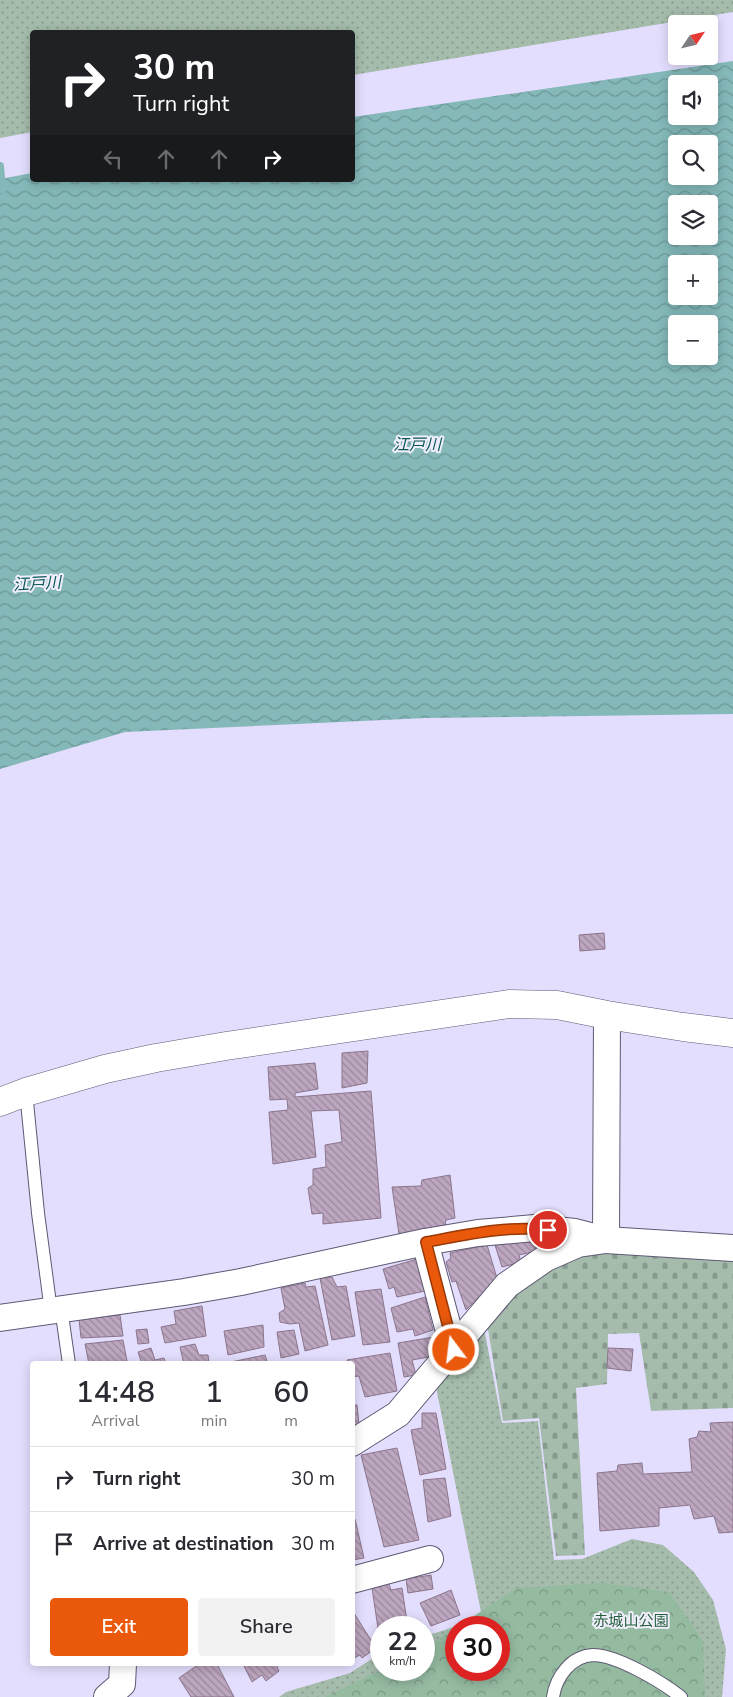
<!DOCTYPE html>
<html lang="en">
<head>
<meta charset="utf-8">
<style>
  body { margin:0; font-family:"Nunito Sans","Noto Sans JP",sans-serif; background:#f2f2f3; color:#2b2b33; height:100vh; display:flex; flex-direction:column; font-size:19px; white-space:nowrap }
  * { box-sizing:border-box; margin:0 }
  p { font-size:16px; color:#7c7c81 }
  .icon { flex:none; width:28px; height:28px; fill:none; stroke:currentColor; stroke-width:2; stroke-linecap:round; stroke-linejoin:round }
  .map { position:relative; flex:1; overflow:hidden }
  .details { position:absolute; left:30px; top:1361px; width:325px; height:305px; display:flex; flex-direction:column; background:#fff; border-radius:5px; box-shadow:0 2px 12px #0003 }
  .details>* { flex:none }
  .banner { position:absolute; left:30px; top:30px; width:325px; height:152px; border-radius:5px; box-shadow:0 2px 12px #0003; background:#202124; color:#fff; overflow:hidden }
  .needle { width:32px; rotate:55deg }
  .fabs { position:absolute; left:668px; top:15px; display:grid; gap:10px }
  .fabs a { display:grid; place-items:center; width:50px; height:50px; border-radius:5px; background:#fff; box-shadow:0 2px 12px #0003; font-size:25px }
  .speed { position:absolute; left:370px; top:1616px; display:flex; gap:10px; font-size:25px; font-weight:700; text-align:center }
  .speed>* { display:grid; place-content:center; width:65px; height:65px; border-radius:50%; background:#fff; box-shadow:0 2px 12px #0003; line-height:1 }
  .speed small { font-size:12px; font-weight:400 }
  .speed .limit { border:8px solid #d22; background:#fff; color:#111 }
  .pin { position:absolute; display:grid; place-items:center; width:42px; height:42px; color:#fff; margin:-21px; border:2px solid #fff; border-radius:50%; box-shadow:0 1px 5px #0007 }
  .me { position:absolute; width:55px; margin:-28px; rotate:345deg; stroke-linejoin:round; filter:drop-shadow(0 0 4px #0008) }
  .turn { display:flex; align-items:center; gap:18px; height:105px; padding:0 20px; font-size:22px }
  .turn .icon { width:65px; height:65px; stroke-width:2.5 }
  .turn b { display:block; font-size:35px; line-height:42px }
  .lanes { display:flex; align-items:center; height:48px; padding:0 20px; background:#0003; justify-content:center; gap:25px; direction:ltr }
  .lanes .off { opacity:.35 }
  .eta { display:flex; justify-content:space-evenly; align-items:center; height:85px; text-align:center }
  .eta b { font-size:30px; font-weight:600; line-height:35px }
  .cta { display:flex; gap:10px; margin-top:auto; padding:10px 20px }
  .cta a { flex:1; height:58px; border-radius:5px; background:#ea580c; color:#fff; font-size:20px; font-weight:600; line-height:58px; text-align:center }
  .cta a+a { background:#f2f2f3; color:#2b2b33 }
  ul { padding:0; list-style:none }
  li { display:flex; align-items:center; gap:15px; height:65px; padding:0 20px; border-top:1px solid #e1e1e2 }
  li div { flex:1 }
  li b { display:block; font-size:19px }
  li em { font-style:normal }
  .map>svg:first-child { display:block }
  .grass { fill:url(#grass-dots); fill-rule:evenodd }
  .forest { fill:url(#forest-crowns) }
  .cemetery { fill:url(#cemetery-stones) }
  .water { fill:url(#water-waves); fill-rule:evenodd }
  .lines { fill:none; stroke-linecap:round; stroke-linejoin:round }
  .stream { stroke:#84b8b9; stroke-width:8 }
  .building { fill:url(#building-back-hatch); stroke:#8b758c }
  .service-casing { stroke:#5e5974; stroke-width:14 }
  .minor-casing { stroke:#5e5974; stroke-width:28 }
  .tertiary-casing { stroke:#5e5974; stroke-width:29 }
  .service { stroke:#fff; stroke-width:12 }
  .minor { stroke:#fff; stroke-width:26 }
  .tertiary { stroke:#fff; stroke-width:28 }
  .route-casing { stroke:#983908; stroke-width:12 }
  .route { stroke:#ea580c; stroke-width:9 }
  .labels { text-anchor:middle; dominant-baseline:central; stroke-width:4; stroke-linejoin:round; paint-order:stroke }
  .park-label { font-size:15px; fill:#25603d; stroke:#f0eefb }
  .water-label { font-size:16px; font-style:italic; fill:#075658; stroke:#f0eefb }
</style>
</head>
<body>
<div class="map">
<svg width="733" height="1697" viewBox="0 0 733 1697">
  <defs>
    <pattern id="grass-dots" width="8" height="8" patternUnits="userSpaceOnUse" patternTransform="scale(1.25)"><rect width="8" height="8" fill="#a5bcac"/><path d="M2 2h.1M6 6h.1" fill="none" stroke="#889a8e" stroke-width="1.8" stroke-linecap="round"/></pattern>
    <pattern id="forest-crowns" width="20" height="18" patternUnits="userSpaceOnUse" patternTransform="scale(1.25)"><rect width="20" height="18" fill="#94baa0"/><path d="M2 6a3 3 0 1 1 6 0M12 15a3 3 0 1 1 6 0" fill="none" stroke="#7a9884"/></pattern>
    <pattern id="cemetery-stones" width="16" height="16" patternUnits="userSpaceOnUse" patternTransform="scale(1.25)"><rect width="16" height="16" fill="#a5bcac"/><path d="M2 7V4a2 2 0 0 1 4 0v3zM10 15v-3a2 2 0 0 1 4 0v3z" fill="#889a8e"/></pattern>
    <pattern id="water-waves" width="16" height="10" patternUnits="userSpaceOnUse" patternTransform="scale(1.25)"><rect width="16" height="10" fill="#84b8b9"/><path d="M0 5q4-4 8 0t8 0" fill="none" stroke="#6d9798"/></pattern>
    <pattern id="building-back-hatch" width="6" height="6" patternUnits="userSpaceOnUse" patternTransform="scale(1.25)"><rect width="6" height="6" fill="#bda6bf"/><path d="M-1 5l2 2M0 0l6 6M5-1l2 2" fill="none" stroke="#9b889d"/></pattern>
  </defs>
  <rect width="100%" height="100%" fill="#e3defd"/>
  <g class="grass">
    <polygon points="0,0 733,0 733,12 353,75 352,32 32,32 32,132 0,138"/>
    <path d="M484 1328 502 1423 538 1421 554 1560 582 1559 632 1539 663 1545 694 1572 713 1600 726 1649 722 1697H279L286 1692 350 1673 381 1653V1670H424V1636C448 1630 460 1625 481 1612L436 1387ZM456 1628H499V1670H456Z"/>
  </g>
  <polygon class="forest" points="603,1583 669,1592 703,1641 705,1697 325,1697 381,1670 424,1670 424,1649 456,1628 456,1670 499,1670 499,1628 457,1627 517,1588"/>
  <polygon class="cemetery" points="594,1250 733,1258 733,1408 651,1411 639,1333 608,1334 607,1384 576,1388 585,1555 556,1556 539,1418 503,1421 487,1323 512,1292 547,1265"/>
  <path class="water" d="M733 61V714L426 718 125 732 0 769V179L32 173V180H352L353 117ZM676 84H709V116H676ZM676 144H709V176H676ZM676 204H709V236H676ZM676 264H709V296H676ZM676 324H709V356H676Z"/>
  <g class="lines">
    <polyline class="stream" points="0,166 2,189"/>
  </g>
  <g class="building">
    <polygon points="604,933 605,949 580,951 579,935"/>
    <polygon points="368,1051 367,1083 342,1088 342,1053"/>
    <polygon points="315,1063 318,1089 295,1093 295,1097 371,1091 381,1218 323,1224 323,1213 312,1214 308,1188 313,1185 313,1169 326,1167 325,1145 342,1142 339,1110 311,1111 316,1157 273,1164 269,1112 288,1110 287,1099 270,1100 268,1067"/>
    <polygon points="450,1175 455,1218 446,1220 444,1230 399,1234 392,1187 421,1186 422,1180"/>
    <polygon points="535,1240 537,1251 519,1255 521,1262 502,1267 495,1245"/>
    <polygon points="487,1245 497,1278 466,1310 456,1281 452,1282 446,1262 451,1258 450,1253"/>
    <polygon points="417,1259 425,1291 397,1297 394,1287 389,1289 383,1269"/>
    <polygon points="332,1277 337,1287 346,1286 355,1336 332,1340 320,1278"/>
    <polygon points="305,1283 306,1287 315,1286 328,1345 305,1351 299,1323 290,1324 280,1322 279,1313 285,1309 281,1288"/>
    <polygon points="381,1289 390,1342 363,1345 355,1292"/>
    <polygon points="425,1297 433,1330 415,1336 413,1329 397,1332 391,1308"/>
    <polygon points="202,1306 206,1336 165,1343 161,1327 176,1324 174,1311"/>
    <polygon points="120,1315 123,1336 81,1338 79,1319"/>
    <polygon points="263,1325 264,1347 228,1355 224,1331"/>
    <polygon points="147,1329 149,1343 138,1344 136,1330"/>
    <polygon points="294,1330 299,1354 281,1358 277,1332"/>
    <polygon points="434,1337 436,1351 428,1351 429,1357 412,1360 416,1375 404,1377 398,1343"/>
    <polygon points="123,1340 127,1361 110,1364 89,1364 85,1344"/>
    <polygon points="195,1344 199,1355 208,1355 209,1364 184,1364 180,1347"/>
    <polygon points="151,1348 155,1360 164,1358 166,1364 142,1364 138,1352"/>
    <polygon points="608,1348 633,1349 631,1371 607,1368"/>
    <polygon points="390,1353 397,1391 365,1397 359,1376 352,1377 352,1364 348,1364 347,1360"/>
    <polygon points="265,1355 268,1364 231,1364 231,1362"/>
    <polygon points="352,1405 357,1405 359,1425 352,1425"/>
    <polygon points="422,1413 436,1413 446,1469 420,1475 411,1430 422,1428"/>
    <polygon points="733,1422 733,1532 719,1533 714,1516 694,1519 690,1505 659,1508 659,1526 600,1531 597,1473 617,1471 618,1465 642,1463 643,1474 692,1472 689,1439 697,1437 699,1431 711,1432 710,1423"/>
    <polygon points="397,1448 419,1540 384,1547 361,1455"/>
    <polygon points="445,1478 451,1516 428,1522 423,1480"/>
    <polygon points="352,1519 355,1519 364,1558 352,1560"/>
    <polygon points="431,1575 433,1589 408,1593 406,1579"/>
    <polygon points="389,1584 391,1590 402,1588 408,1628 381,1628 381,1635 379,1635 372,1588"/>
    <polygon points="451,1590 460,1615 431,1626 420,1603"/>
    <polygon points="352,1610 376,1648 362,1658 360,1655 352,1659"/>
    <polygon points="199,1664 217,1664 234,1697 191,1697 179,1678"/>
    <polygon points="243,1664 276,1664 279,1671 266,1681 262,1675 252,1682"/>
  </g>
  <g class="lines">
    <defs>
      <g id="service">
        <polyline points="26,1092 38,1213 51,1311"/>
        <polyline points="61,1308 69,1364"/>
        <path d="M553 1697C556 1677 571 1656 593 1655 617 1655 662 1682 681 1697"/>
      </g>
      <g id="minor">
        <polyline points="425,1242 454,1350"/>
        <polyline points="0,1318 184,1292 241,1282 425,1242 478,1233 535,1228 575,1232 606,1240 733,1248"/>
        <polyline points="352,1443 398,1414 507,1285 546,1258 578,1244 606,1240 607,1015"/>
        <polyline points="352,1580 430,1559"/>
        <polyline points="107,1697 122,1684 123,1664"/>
      </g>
      <polyline id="tertiary" points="0,1102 26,1092 105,1069 156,1058 226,1046 509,1004 557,1005 607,1015 683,1027 733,1033"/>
    </defs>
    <use href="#service" class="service-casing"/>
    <use href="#minor" class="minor-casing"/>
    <use href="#tertiary" class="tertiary-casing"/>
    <use href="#service" class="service"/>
    <use href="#minor" class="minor"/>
    <use href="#tertiary" class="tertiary"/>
  </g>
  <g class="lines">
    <defs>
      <path id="route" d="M454 1350 426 1242C465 1235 508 1225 548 1230"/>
    </defs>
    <use href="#route" class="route-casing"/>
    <use href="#route" class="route"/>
  </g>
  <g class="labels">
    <g class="park-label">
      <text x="631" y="1621">赤城山公園</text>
    </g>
    <g class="water-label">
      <text x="417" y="445">江戸川</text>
      <text transform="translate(37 584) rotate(-3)">江戸川</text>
    </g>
  </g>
</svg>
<div class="fabs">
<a><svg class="needle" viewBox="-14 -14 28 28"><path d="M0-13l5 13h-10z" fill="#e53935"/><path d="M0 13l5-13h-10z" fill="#7c7c81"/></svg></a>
<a><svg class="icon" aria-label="sound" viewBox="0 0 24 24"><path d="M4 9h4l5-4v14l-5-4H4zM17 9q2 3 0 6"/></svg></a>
<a><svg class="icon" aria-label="search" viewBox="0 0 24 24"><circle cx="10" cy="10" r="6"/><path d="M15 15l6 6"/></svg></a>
<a><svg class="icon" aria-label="layers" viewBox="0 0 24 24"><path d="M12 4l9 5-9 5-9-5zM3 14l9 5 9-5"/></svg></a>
<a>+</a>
<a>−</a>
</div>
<div class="speed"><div>22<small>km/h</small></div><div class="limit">30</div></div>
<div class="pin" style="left:548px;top:1230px;background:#d93025"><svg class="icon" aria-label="arrive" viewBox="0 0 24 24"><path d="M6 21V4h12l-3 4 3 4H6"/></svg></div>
<svg class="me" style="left:454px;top:1350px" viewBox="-20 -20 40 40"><circle r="17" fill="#ea580c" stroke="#fff" stroke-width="3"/><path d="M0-11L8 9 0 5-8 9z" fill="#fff"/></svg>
<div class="banner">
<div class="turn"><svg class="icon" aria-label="right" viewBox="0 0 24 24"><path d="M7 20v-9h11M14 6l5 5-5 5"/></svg><div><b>30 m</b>Turn right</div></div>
<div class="lanes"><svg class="icon off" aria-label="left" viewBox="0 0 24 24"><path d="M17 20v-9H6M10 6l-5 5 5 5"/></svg><svg class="icon off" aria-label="ahead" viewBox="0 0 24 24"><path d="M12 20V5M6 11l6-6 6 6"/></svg><svg class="icon off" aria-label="ahead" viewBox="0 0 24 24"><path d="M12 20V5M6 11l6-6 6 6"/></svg><svg class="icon" aria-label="right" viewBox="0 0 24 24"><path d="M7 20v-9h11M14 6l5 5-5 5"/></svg></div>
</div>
<section class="details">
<div class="eta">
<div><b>14:48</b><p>Arrival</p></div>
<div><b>1</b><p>min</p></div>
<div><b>60</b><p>m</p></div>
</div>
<ul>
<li><svg class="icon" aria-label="right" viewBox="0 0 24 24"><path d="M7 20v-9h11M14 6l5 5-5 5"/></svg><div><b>Turn right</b></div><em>30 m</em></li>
<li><svg class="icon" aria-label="arrive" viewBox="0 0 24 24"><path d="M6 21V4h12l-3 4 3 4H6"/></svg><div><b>Arrive at destination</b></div><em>30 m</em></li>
</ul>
<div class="cta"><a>Exit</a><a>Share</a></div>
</section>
</div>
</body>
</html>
